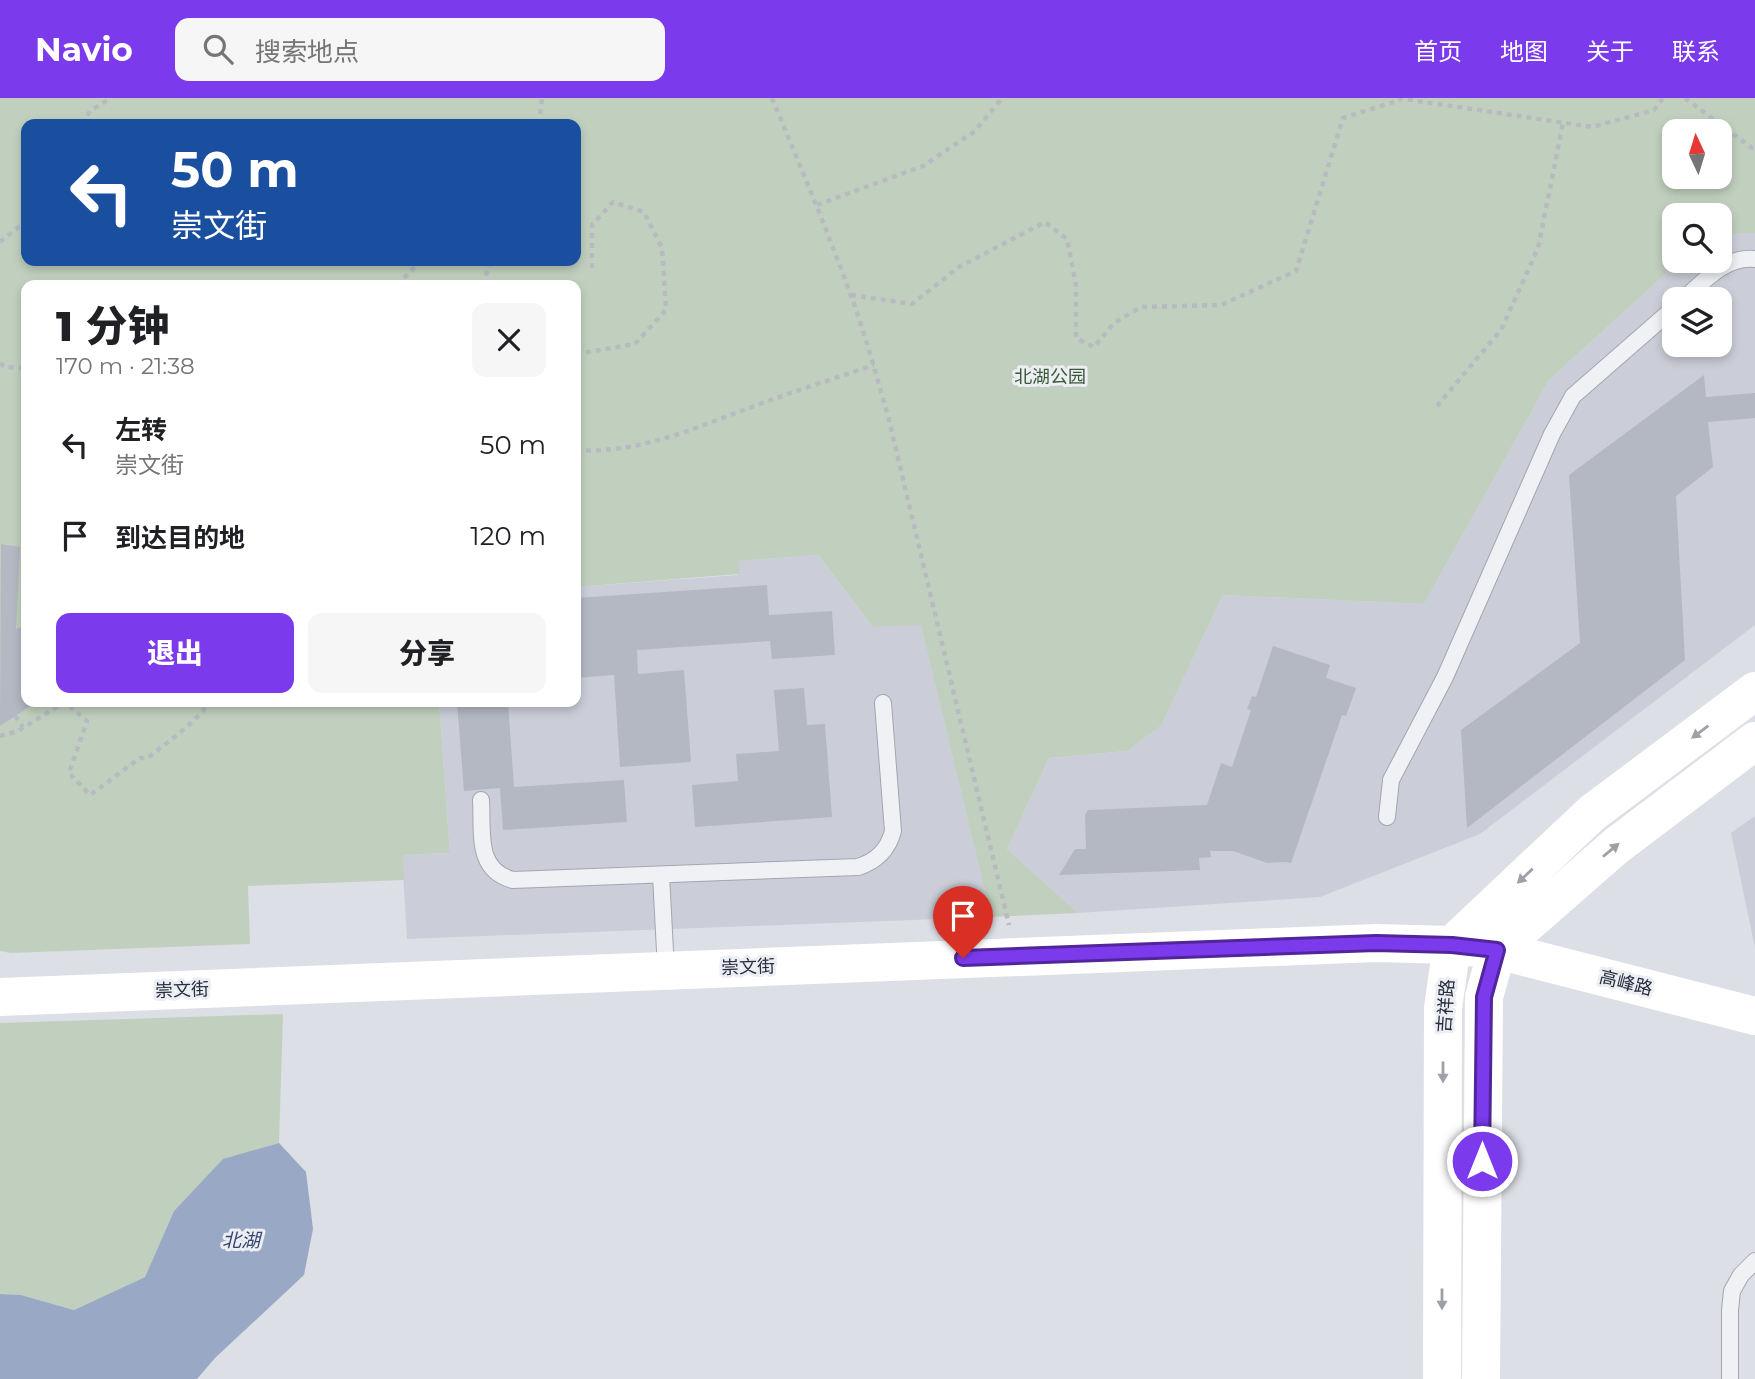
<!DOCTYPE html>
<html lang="zh">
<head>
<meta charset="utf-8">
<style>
  body { margin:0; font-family:Montserrat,"Noto Sans SC",sans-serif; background:#f6f6f6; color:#202124; height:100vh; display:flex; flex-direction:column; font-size:26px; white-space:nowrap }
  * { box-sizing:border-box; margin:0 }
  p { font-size:23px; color:#757577 }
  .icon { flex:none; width:38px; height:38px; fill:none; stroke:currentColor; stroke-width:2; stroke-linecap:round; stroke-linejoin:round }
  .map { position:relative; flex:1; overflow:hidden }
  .drawer { position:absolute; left:21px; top:182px; width:560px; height:427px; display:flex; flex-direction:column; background:#fff; border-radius:14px; box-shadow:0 4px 10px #0003 }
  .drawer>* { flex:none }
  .guide { position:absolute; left:21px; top:21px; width:560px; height:147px; border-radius:14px; box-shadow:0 4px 10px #0003; background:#1a4fa0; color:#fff; overflow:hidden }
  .needle { width:46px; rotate:356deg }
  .fabs { position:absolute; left:1662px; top:21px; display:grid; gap:14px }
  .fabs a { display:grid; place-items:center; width:70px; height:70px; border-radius:14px; background:#fff; box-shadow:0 4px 10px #0003; font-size:35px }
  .pin { position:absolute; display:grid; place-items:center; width:60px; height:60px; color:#fff; margin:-72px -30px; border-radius:50% 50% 50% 0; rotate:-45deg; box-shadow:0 0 7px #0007 }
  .pin .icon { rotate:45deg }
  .me { position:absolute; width:77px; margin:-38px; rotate:0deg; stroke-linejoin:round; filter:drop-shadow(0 0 5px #0008) }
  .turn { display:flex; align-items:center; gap:24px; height:147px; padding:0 35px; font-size:32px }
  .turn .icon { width:91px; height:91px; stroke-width:2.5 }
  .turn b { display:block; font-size:49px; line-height:60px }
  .round { display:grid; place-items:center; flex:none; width:74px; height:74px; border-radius:14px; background:#f6f6f6 }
  .head { display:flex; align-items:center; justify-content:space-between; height:119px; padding:0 35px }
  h1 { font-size:42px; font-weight:800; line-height:52px }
  .cta { display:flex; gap:14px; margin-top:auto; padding:14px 35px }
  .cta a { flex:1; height:80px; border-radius:14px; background:#7c3aed; color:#fff; font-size:28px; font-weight:800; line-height:80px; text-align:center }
  .cta a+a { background:#f6f6f6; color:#202124 }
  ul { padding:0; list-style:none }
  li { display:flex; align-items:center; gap:21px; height:91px; padding:0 35px }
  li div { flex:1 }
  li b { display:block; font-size:26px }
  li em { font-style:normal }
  header { display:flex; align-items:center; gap:42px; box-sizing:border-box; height:98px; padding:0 35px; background:#7c3aed; color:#fff }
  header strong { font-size:33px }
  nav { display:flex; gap:38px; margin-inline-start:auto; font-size:24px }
  .search { width:490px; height:63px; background:#f6f6f6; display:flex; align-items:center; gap:18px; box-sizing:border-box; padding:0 24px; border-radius:14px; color:#757577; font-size:26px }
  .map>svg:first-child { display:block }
  .built { fill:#cbced8; fill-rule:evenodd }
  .green { fill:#c1d0be; fill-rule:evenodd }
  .water { fill:#99a9c5 }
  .building { fill:#b4b8c3 }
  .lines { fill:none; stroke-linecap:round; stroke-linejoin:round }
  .lane-casing { stroke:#a3a6b0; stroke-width:18 }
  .path { stroke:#b7bac1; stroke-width:4.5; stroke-dasharray:5 5; stroke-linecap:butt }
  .lane { stroke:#eff1f5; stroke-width:16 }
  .secondary { stroke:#fff; stroke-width:38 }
  .oneway { fill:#9ea0a7 }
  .route-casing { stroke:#51269a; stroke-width:18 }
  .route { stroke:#7c3aed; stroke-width:12 }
  .labels { text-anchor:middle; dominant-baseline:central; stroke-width:6; stroke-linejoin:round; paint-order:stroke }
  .park-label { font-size:18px; fill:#375735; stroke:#eceef4 }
  .street-label { font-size:18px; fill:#272c3c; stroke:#eceef4 }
  .water-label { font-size:19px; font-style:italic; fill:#33466e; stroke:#eceef4 }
</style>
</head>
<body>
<header>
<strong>Navio</strong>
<div class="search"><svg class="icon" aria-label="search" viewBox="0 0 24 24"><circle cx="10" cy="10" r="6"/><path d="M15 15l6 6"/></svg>搜索地点</div>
<nav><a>首页</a><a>地图</a><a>关于</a><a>联系</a></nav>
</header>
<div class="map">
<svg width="1755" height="1281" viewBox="0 0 1755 1281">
  <rect width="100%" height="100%" fill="#dddfe6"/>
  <g class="built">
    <path d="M1720 135H1755V527L1480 736 1320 799 1078 815 1007 751 1049 660 1127 653 1161 628 1223 497 1424 506 1549 282 1680 163H1720ZM1675 201H1720V247H1675Z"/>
    <polygon points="818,457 873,529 921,526 991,819 407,841 402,757 450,755 439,604 576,604 576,489 738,477 739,463"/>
    <polygon points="1755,718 1755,850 1731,735"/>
  </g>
  <g class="green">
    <path d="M0 0H1755V135H1720V117H1675V163H1680L1549 282 1424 506 1223 497 1161 628 1127 653 1049 660 1007 751 1078 815 991 819 921 527 873 529 818 457 739 463V476L576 489V187H26V604H439L450 755 403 757 404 782 248 788 250 846 11 855 0 853ZM26 26H576V163H26ZM1675 33H1720V79H1675Z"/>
    <polygon points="283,916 279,1045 223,1062 174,1113 145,1179 74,1212 21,1197 0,1196 0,925"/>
  </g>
  <polygon class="water" points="279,1045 306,1074 313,1131 304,1177 215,1260 197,1281 0,1281 0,1196 21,1197 74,1212 145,1179 174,1113 223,1061"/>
  <g class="building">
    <polygon points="1704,277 1706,299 1755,295 1755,320 1708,324 1713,369 1676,398 1685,562 1467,730 1461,632 1580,545 1569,377"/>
    <polygon points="1,446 20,449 16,531 26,527 26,604 32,604 32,607 0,628"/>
    <polygon points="767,487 769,517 832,513 835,557 772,561 770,543 637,552 638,576 684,572 691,664 620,669 614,577 576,580 576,500"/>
    <polygon points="1273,548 1330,567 1326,580 1356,590 1346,618 1342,617 1291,765 1287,764 1267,765 1233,753 1210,753 1211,759 1199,760 1200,772 1059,777 1075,751 1086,751 1085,717 1088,712 1207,707 1221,665 1232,669 1251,612 1247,611 1252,598 1256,599"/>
    <polygon points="804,590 807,627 825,626 832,719 695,729 692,687 738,683 736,656 779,653 774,592"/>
    <polygon points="457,604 508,604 514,689 624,682 627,724 503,732 500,690 464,693"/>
  </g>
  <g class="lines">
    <defs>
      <g id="lane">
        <path d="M1684 201C1704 183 1725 158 1755 161"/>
        <path d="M481 702C483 734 475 772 513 782L858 769C877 763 888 752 893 733L883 605"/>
        <polyline points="1387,719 1391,682 1445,579 1552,336 1573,298 1675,209"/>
        <polyline points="661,777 666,872"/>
        <polyline points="1730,1281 1730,1212 1732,1193 1741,1177 1755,1163"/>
      </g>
    </defs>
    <use href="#lane" class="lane-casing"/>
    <g class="path">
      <path d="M772 0C799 65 826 129 850 195 865 235 876 277 888 318L1009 827"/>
      <polyline points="1398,0 1592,29 1654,12 1663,0"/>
      <polyline points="1685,0 1752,50 1755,50"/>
      <polyline points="82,26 90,13 111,0"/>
      <polyline points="539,26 542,0"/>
      <polyline points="817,107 923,68 975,33 1002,0"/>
      <polyline points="0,144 26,123"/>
      <polyline points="397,187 421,163"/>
      <polyline points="484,187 483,185 491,163"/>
      <polyline points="851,197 912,206 959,169 1045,124 1067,141 1076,187 1076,240 1094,249 1114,225 1141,209 1221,207 1296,173 1343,20 1400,2"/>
      <polyline points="576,254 583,255 635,246 666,212 662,150 644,114 613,104 592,127 592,174"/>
      <polyline points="0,265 5,269 26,270"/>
      <polyline points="1437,308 1501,232 1538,150 1563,25"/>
      <path d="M576 352C634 356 688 333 741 313 785 296 830 282 874 267"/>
      <polyline points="15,618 23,629"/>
      <path d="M0 638 18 633 65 604 87 623 69 675 90 697 140 660H148C166 645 198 623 209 604"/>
    </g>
    <use href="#lane" class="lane"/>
    <g class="secondary">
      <polyline points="0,899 1376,845 1452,847 1497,852 1755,918"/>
      <polyline points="1442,1281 1443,910 1452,847 1592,715 1755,593"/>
      <polyline points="1481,1281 1484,899 1497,852 1616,748 1755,643"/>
    </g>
  </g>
  <defs><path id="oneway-solid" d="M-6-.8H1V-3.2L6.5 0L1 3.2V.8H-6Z" transform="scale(1.75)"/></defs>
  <g class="oneway">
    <use href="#oneway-solid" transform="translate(1700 634) rotate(143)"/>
    <use href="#oneway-solid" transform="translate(1611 752) rotate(-40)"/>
    <use href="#oneway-solid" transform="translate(1525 778) rotate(137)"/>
    <use href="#oneway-solid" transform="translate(1443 974) rotate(90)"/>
    <use href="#oneway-solid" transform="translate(1442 1201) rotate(90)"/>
  </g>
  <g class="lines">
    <defs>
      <polyline id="route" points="963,860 1376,845 1452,847 1497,852 1484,899 1482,1063"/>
    </defs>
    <use href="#route" class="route-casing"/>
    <use href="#route" class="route"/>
  </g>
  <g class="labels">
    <g class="park-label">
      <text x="1050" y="279">北湖公园</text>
    </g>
    <g class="street-label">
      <text transform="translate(748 869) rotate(-2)">崇文街</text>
      <text transform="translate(1626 885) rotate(14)">高峰路</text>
      <text transform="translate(182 892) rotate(-2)">崇文街</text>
      <text transform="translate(1446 908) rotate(-86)">吉祥路</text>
    </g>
    <g class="water-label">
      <text x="241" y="1142">北湖</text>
    </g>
  </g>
</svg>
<div class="fabs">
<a><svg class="needle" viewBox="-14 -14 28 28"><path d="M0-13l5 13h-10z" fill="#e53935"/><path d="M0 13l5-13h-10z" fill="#757577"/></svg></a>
<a><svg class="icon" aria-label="search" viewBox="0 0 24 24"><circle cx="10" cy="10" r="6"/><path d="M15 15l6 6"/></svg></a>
<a><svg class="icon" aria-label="layers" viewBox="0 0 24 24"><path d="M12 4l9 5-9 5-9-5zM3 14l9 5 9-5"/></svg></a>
</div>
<div class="pin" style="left:963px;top:860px;background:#d93025"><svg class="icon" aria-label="arrive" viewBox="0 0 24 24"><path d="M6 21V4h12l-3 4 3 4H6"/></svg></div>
<svg class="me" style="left:1482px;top:1063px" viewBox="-20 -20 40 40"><circle r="17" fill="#7c3aed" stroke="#fff" stroke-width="3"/><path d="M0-11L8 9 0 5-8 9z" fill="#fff"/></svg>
<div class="guide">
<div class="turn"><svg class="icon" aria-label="left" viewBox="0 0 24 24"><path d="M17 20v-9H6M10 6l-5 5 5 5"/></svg><div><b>50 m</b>崇文街</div></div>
</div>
<section class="drawer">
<div class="head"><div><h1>1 分钟</h1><p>170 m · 21:38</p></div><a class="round"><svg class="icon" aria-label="close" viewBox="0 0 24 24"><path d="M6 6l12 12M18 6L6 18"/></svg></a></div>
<ul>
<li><svg class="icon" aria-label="left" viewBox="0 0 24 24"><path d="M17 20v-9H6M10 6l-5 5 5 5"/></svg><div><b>左转</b><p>崇文街</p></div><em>50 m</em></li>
<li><svg class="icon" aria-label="arrive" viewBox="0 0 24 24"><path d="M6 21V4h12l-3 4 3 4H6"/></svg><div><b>到达目的地</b></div><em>120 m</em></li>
</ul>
<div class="cta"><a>退出</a><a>分享</a></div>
</section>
</div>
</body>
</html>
